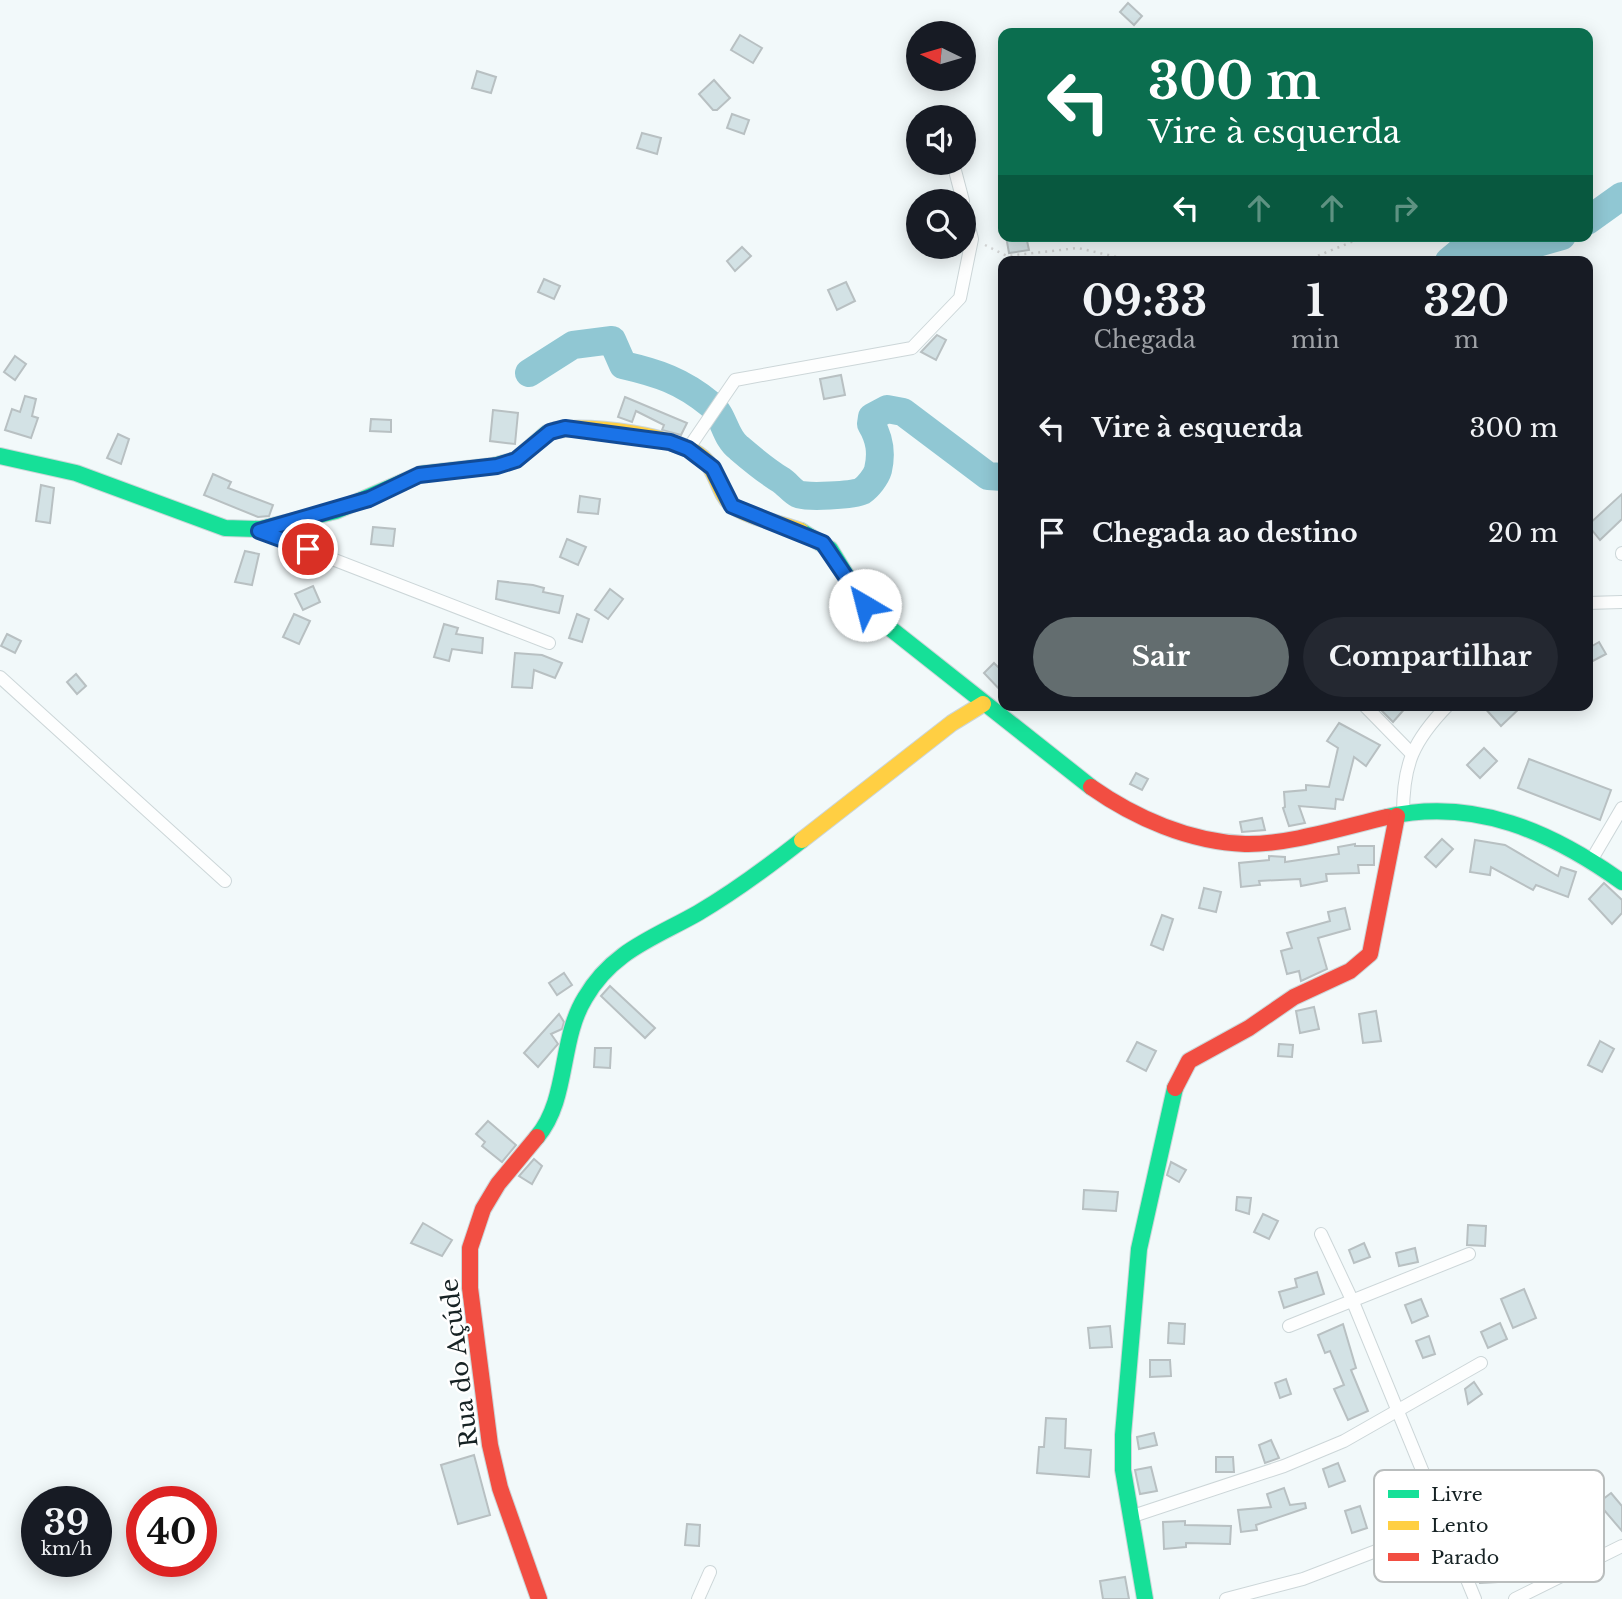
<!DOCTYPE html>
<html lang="pt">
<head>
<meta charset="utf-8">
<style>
  body { margin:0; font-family:"Libre Baskerville",serif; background:#242831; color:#f1f3f6; height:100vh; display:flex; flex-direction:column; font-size:26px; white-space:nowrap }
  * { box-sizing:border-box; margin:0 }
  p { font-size:23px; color:#9ea1a6 }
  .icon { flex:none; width:38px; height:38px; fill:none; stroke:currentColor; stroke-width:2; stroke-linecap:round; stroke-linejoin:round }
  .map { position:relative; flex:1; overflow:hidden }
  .drawer { position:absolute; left:998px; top:256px; width:595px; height:455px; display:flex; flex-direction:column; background:#171b24; border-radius:14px; box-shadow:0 4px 18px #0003 }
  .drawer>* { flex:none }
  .banner { position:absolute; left:998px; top:28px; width:595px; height:214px; border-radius:14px; box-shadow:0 4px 18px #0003; background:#0b6e4f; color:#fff; overflow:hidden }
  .needle { width:46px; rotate:275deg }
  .buttons { position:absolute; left:906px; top:21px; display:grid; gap:14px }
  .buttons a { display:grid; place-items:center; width:70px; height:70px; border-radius:50%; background:#171b24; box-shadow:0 4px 18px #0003; font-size:35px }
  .speed { position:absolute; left:21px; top:1486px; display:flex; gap:14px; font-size:35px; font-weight:700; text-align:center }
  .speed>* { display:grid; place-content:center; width:91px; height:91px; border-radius:50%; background:#171b24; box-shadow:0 4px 18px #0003; line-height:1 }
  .speed small { font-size:18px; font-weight:400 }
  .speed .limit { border:10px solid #d22; background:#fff; color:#111 }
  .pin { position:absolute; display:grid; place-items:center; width:60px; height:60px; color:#fff; margin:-30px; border:4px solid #fff; border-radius:50%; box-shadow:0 2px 7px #0007 }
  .me { position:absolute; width:77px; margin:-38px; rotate:323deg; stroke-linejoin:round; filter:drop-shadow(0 0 5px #0008) }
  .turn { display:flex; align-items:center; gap:24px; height:147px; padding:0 35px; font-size:32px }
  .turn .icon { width:91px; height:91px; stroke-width:2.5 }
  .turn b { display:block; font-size:49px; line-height:60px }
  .lanes { display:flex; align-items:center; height:66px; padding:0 35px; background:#0003; justify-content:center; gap:35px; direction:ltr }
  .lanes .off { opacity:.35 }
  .eta { display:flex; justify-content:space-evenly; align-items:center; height:119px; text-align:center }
  .eta b { font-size:42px; font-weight:800; line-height:49px }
  .primary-button { display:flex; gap:14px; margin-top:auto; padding:14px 35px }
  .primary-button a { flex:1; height:80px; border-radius:42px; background:#636d6f; color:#fff; font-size:28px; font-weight:800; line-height:80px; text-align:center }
  .primary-button a+a { background:#242831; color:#f1f3f6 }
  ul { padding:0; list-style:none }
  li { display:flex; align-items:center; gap:21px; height:105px; padding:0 35px }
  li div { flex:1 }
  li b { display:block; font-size:26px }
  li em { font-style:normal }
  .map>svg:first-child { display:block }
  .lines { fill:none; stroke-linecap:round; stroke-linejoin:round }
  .river { stroke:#90c7d3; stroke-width:28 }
  .building { fill:#d3e2e5; stroke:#b8c0c2; stroke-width:2 }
  .street-casing { stroke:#ccd6d8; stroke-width:14 }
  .fast-casing { stroke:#ccd6d8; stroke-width:18 }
  .slow-casing { stroke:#ccd6d8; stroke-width:18 }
  .jam-casing { stroke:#ccd6d8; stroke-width:18 }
  .path { stroke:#d3d5d5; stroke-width:2.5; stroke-dasharray:2 5; stroke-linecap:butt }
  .street { stroke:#fdfefe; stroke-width:12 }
  .fast { stroke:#16e098; stroke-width:16 }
  .slow { stroke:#ffcf43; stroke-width:16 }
  .jam { stroke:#f24e42; stroke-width:16 }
  .route-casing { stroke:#114b97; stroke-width:18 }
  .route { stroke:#1a73e8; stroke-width:12 }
  .labels { text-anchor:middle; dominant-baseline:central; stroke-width:5; stroke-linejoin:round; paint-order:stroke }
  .street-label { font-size:24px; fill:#162224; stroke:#fff }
  .key { fill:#fff; stroke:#b9bdbd; stroke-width:2 }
  .key-label { font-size:19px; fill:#162224 }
</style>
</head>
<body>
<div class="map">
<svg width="1622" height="1599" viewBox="0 0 1622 1599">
  <rect width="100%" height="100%" fill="#f2f9fa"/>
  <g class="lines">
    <g class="river">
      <polyline points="1587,221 1622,196"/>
      <polyline points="1449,261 1467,246 1534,244 1562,236"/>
      <path d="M529 373 573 345 612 340 623 365C658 373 682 381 710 404 725 416 724 437 739 448 753 460 766 471 781 480 787 484 792 491 798 494 806 498 854 495 862 491 868 487 876 477 878 470 882 453 880 439 871 424L872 417 887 409 903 412 988 476 1003 477"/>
    </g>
  </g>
  <g class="building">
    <polygon points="1128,3 1142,16 1134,25 1120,12"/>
    <polygon points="740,35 762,48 753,63 731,50"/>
    <polygon points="477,71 496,77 491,93 472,88"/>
    <polygon points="714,80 730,98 717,110 713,110 699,94"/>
    <polygon points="732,114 749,120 744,134 727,128"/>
    <polygon points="642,133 661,138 657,154 637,148"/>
    <polygon points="1006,236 1026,236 1029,250 1009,253"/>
    <polygon points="742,247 751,256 735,271 727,261"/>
    <polygon points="544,279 560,286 554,299 538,292"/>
    <polygon points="846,282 855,301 837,310 828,290"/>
    <polygon points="937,335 946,340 936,360 921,352"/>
    <polygon points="15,356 26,364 15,380 4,372"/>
    <polygon points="841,375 845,395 824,399 820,379"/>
    <polygon points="25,396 36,399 32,416 38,418 31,438 5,430 12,409 20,412"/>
    <polygon points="625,397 687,423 681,435 662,430 664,425 636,411 632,422 618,417"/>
    <polygon points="493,410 518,413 515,444 490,441"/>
    <polygon points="371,419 391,420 391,432 370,431"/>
    <polygon points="118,434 129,439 121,464 107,458"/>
    <polygon points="213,474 231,482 228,488 273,505 269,516 258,517 204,495"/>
    <polygon points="41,485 54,488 50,523 36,521"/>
    <polygon points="1622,494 1622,519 1600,540 1588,525"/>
    <polygon points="580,496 600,499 598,514 578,512"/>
    <polygon points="373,527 395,529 393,546 371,544"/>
    <polygon points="567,539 586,547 578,565 560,557"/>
    <polygon points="245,551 259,554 252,585 235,582"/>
    <polygon points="498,581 533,585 544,588 543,592 563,596 559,613 496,599"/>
    <polygon points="313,586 320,602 303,610 295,594"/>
    <polygon points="610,589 623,599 608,619 595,610"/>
    <polygon points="294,614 310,621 299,644 283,637"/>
    <polygon points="577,614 589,619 582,642 569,638"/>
    <polygon points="444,624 458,628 456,634 483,638 482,653 452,649 449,661 434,657"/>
    <polygon points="7,634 21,641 15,653 1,646"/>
    <polygon points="1599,642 1606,654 1587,664 1587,649"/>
    <polygon points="515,653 542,655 562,663 555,678 534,670 532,688 512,687"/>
    <polygon points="994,663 1003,672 1003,693 984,673"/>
    <polygon points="76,674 86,686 77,694 67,682"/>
    <polygon points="1376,705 1408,705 1393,722"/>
    <polygon points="1482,705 1523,705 1501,726"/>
    <polygon points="1339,723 1380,745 1366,766 1354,757 1343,800 1336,799 1335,809 1299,806 1305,823 1289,826 1283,808 1285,807 1284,792 1306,790 1306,785 1329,787 1338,748 1327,741"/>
    <polygon points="1484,748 1497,761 1480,778 1467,765"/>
    <polygon points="1529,759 1611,790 1600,820 1518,788"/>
    <polygon points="1136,773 1148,779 1142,790 1130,784"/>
    <polygon points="1262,818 1265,830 1242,832 1240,822"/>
    <polygon points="1442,839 1453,849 1436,867 1425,857"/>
    <polygon points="1475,840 1505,845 1558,876 1561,867 1576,872 1568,897 1536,885 1533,890 1491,867 1490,875 1470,872"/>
    <polygon points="1355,844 1355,846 1374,846 1374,865 1358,865 1359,873 1326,874 1327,881 1301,886 1300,879 1259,881 1260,885 1241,887 1239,863 1269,860 1269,856 1285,857 1285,862 1339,854 1338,847"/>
    <polygon points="1604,883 1622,900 1622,913 1612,924 1589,899"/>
    <polygon points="1204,888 1221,892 1216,912 1199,908"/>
    <polygon points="1345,908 1350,929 1318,938 1327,969 1301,981 1299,971 1287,974 1281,951 1292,948 1287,933 1330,921 1328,912"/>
    <polygon points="1162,915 1173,919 1163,950 1151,945"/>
    <polygon points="564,973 572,985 557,995 549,983"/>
    <polygon points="610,986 655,1028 645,1038 601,996"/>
    <polygon points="1314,1007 1319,1029 1300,1033 1296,1011"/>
    <polygon points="1376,1011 1381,1041 1363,1043 1359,1014"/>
    <polygon points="559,1014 564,1022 562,1029 551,1034 558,1044 538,1067 524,1053"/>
    <polygon points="1600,1041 1614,1049 1602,1072 1588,1065"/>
    <polygon points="1137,1042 1156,1051 1146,1071 1127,1061"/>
    <polygon points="1279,1044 1293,1045 1292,1057 1278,1056"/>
    <polygon points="595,1048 611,1048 610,1068 594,1067"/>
    <polygon points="488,1121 516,1145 502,1162 482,1146 485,1142 476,1134"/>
    <polygon points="534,1159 542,1166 532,1184 519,1176"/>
    <polygon points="1171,1162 1186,1170 1179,1182 1167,1175"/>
    <polygon points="1084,1190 1118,1192 1116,1211 1083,1209"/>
    <polygon points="1237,1197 1251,1198 1249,1214 1236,1210"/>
    <polygon points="1263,1214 1278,1221 1269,1239 1254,1232"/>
    <polygon points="423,1223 452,1240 442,1256 411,1243"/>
    <polygon points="1468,1225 1486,1226 1485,1246 1467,1245"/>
    <polygon points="1364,1243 1370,1257 1354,1263 1349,1250"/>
    <polygon points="1415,1248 1418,1262 1399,1266 1396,1253"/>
    <polygon points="1317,1272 1324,1294 1284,1308 1279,1292 1297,1287 1295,1279"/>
    <polygon points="1524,1289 1536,1318 1513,1328 1501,1299"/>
    <polygon points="1421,1299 1428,1316 1412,1323 1405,1305"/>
    <polygon points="1169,1323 1185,1324 1184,1344 1168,1343"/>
    <polygon points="1500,1323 1507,1339 1488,1348 1481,1332"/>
    <polygon points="1343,1324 1356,1368 1351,1370 1368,1411 1348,1420 1334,1389 1344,1385 1330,1351 1325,1353 1318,1335"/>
    <polygon points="1110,1326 1112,1347 1090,1348 1088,1328"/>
    <polygon points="1429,1336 1435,1354 1423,1358 1416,1341"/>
    <polygon points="1150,1360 1170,1360 1171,1376 1150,1377"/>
    <polygon points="1286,1379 1291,1394 1280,1398 1275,1383"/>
    <polygon points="1474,1382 1482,1394 1468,1404 1465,1389"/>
    <polygon points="1046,1418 1066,1419 1065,1448 1091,1450 1089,1477 1037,1473 1039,1447 1044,1447"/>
    <polygon points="1154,1433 1157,1445 1139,1449 1137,1437"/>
    <polygon points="1271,1440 1279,1458 1265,1463 1259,1445"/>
    <polygon points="474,1455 490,1515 458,1524 441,1465"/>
    <polygon points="1216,1457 1233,1457 1234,1472 1216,1472"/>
    <polygon points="1338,1463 1345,1481 1329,1487 1323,1469"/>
    <polygon points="1151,1467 1157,1491 1140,1494 1135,1470"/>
    <polygon points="1284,1488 1290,1505 1305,1503 1306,1508 1256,1525 1257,1530 1241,1532 1238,1510 1271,1507 1267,1494"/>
    <polygon points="1611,1493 1622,1506 1622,1531 1598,1503"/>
    <polygon points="1360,1506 1367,1528 1352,1533 1345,1511"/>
    <polygon points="1185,1521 1185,1525 1231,1526 1230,1544 1186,1543 1186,1547 1164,1549 1163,1522"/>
    <polygon points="687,1524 700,1525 699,1546 685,1545"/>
    <polygon points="1496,1557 1497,1582 1480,1583 1479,1558"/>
    <polygon points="1125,1577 1129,1599 1103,1599 1100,1581"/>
  </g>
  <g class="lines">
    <defs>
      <g id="street">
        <polyline points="953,163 963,201"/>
        <polyline points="688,449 735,380 912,348 960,298 972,239 964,208"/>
        <polyline points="260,531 549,643"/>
        <polyline points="1622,553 1622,554"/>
        <polyline points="1587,603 1622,602"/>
        <polyline points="0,677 225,881"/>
        <polyline points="1364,705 1411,753"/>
        <path d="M1403 814C1403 764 1413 741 1448 705"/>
        <polyline points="1592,859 1622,808"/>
        <polyline points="1321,1234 1353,1302 1475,1599"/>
        <polyline points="1289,1326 1469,1254"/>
        <polyline points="1130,1517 1284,1466 1344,1441 1481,1363"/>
        <polyline points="698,1599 710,1572"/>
        <polyline points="1226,1599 1303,1579 1444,1525"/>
        <polyline points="1515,1599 1622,1546"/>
      </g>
      <g id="fast">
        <polyline points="0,456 76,473 225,528 260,529 336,511 421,474 493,466 516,460 547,433 556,430"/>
        <polyline points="801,531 830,549 861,599 891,629 1091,787"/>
        <path d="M1387 817C1474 797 1552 832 1622 882"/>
        <path d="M537 1137C569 1099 559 1040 585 998 612 951 654 938 698 913 734 892 769 866 802 840"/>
        <polyline points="1145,1599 1123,1470 1123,1435 1139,1249 1175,1088"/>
      </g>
      <g id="slow">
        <path d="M556 430C592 425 675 435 703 458 717 470 718 492 731 504 743 516 783 524 801 531"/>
        <polyline points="802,840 952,723 983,704"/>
      </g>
      <g id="jam">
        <path d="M1091 787C1135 818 1190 842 1245 844 1288 845 1344 827 1387 817"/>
        <polyline points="1175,1088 1189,1061 1249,1028 1294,997 1350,971 1370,954 1397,816"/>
        <polyline points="537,1137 498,1184 483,1209 470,1248 470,1288 490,1445 500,1488 539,1599"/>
      </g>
    </defs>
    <use href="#street" class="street-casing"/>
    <use href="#fast" class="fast-casing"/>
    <use href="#slow" class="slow-casing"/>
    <use href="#jam" class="jam-casing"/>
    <g class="path">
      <polyline points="985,245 1007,256 1078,248 1134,261"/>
      <polyline points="1305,261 1366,236"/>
    </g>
    <use href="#street" class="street"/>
    <use href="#fast" class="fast"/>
    <use href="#slow" class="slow"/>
    <use href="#jam" class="jam"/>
  </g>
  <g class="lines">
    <defs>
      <polyline id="route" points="308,549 259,531 369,499 419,475 497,466 516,460 550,432 565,428 670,442 688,449 713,468 732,506 823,543 865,605"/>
    </defs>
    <use href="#route" class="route-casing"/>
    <use href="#route" class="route"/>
  </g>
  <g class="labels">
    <g class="street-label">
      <text transform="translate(459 1363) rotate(-97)">Rua do Açúde</text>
    </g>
  </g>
  <rect x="1374" y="1470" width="230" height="112" rx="10" class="key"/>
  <rect x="1388" y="1490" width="31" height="8" fill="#16e098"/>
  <rect x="1388" y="1521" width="31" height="9" fill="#ffcf43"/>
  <rect x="1388" y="1553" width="31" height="8" fill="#f24e42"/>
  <g class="key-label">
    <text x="1431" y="1501">Livre</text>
    <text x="1431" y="1532">Lento</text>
    <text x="1431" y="1564">Parado</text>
  </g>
</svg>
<div class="buttons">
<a><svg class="needle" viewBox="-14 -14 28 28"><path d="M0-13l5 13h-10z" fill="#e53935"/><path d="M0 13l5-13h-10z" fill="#9ea1a6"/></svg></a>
<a><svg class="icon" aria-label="sound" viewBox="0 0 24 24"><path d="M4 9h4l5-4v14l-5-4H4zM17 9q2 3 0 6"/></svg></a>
<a><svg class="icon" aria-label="search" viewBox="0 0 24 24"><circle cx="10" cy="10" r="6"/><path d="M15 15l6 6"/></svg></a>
</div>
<div class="speed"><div>39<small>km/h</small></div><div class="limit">40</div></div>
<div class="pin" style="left:308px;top:549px;background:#d93025"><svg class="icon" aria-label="arrive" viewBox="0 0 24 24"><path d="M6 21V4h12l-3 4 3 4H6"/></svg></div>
<svg class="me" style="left:865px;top:605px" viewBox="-20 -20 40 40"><circle r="19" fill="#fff"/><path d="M0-13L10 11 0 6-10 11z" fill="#1a73e8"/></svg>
<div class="banner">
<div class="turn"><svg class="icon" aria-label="left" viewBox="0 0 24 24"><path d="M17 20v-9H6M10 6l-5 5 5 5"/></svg><div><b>300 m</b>Vire à esquerda</div></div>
<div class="lanes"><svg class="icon" aria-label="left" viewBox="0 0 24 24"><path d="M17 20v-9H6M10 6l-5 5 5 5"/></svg><svg class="icon off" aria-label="ahead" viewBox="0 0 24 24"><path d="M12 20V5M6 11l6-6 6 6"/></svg><svg class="icon off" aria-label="ahead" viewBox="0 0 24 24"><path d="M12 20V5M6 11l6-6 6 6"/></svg><svg class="icon off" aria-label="right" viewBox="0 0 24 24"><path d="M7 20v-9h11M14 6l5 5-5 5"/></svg></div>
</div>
<section class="drawer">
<div class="eta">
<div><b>09:33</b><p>Chegada</p></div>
<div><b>1</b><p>min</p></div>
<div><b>320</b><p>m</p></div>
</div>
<ul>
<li><svg class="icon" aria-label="left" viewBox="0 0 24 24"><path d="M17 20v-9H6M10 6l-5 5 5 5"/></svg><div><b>Vire à esquerda</b></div><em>300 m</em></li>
<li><svg class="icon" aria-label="arrive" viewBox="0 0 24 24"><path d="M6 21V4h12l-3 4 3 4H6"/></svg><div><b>Chegada ao destino</b></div><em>20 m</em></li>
</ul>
<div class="primary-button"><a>Sair</a><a>Compartilhar</a></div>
</section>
</div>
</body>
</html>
